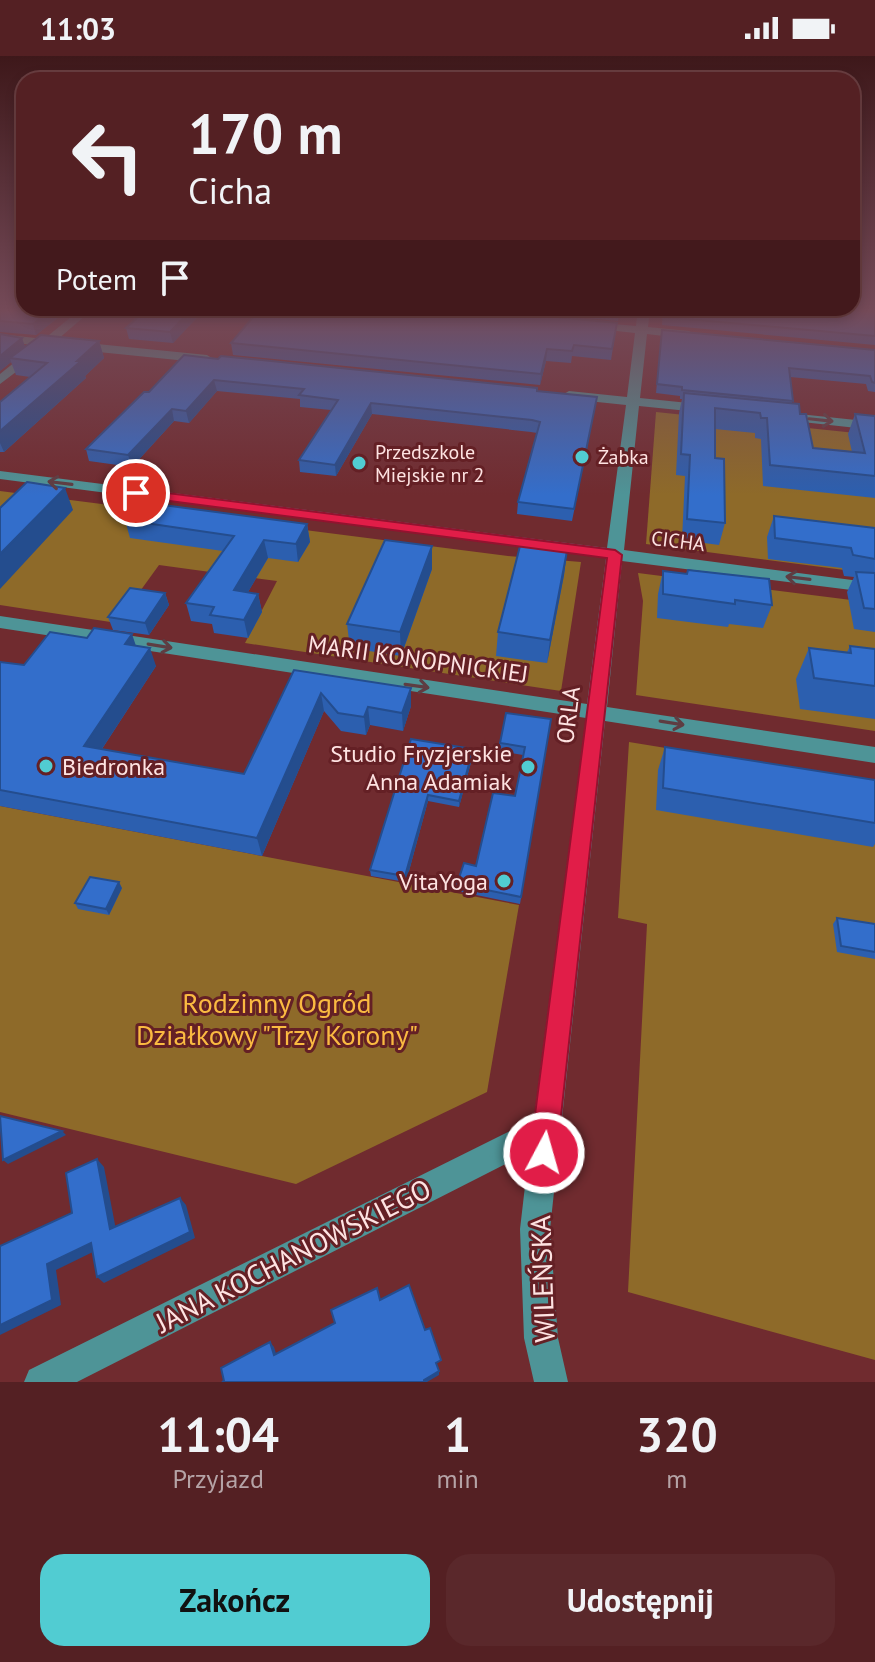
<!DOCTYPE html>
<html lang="pl">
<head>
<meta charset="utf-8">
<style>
  body { margin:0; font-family:"PT Sans",sans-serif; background:#5a282b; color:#f1f3f6; height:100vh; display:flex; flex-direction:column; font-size:30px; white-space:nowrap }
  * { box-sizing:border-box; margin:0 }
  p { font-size:26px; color:#b5a3a6 }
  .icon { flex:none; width:44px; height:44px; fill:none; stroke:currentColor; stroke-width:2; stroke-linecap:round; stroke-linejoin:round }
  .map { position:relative; height:1326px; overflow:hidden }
  .panel { display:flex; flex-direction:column; background:#542023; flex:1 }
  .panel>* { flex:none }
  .top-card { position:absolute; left:16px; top:16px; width:844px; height:244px; border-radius:24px; box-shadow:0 4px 12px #0003,0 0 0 2px #6a3e41; background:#542023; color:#f1f3f6; overflow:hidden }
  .pin { position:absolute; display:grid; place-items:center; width:68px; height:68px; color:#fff; margin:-34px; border:4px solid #fff; border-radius:50%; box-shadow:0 2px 8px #0007 }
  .me { position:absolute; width:88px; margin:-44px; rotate:6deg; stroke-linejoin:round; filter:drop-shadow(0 0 6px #0008) }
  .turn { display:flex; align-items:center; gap:28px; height:168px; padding:0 40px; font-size:36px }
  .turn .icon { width:104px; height:104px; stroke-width:2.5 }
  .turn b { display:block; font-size:56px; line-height:68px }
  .then { display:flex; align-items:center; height:76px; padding:0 40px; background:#0003; gap:16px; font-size:30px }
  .eta { display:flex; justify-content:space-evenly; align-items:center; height:136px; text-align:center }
  .eta b { font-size:48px; font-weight:600; line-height:56px }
  .cta { display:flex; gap:16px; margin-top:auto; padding:16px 40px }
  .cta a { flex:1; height:92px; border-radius:24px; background:#51ccd2; color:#111; font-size:32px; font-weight:600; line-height:92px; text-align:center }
  .cta a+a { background:#5a282b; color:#f1f3f6 }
  .status { display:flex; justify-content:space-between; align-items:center; height:56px; padding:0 40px; background:#542023; direction:ltr }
  .status svg { height:22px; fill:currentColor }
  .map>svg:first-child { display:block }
  .green { fill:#8e6a29 }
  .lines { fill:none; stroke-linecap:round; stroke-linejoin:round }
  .minor { fill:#4e9497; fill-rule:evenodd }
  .wall { fill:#2c5faf }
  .shaded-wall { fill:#244d8e }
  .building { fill:#336ecb; stroke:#244d8e; stroke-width:2 }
  .oneway { stroke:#5e3d42 }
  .route { fill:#e11d48; stroke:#92132f; stroke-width:2 }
  .poi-dot { fill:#51ccd2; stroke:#642025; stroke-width:3 }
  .labels { text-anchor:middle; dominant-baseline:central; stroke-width:6; stroke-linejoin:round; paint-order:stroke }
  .far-poi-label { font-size:20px; fill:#fee3e2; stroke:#642025; text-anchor:start }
  .far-street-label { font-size:20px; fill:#fee3e2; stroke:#642025 }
  .street-label { font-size:24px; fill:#fee3e2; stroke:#642025 }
  .poi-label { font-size:24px; fill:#fee3e2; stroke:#642025; text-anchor:end }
  .near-park-label { font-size:28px; fill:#faba41; stroke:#642025 }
  .near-street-label { font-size:28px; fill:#fee3e2; stroke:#642025 }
</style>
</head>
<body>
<div class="status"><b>11:03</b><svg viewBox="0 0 49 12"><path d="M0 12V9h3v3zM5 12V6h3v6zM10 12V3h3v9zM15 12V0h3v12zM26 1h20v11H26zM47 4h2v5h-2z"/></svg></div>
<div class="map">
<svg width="875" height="1326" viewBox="0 0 875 1326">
  <rect width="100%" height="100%" fill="#702b2f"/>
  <g class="green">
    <polygon points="656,356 875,379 875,518 646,488"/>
    <polygon points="0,435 508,500 581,506 561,635 245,587 277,525 159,509 117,567 0,549"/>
    <polygon points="638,517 875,547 875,675 636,639 643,545"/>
    <polygon points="629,686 875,726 875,1304 628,1236 647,868 618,862"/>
    <polygon points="0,750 519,849 487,1036 296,1128 0,1056"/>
  </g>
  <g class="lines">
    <g class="minor">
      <polygon points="81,253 93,253 57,284 207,299 213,303 207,307 49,291 0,328 0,318 36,289 0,286 0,278 44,283"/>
      <polygon points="638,253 650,253 648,271 689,275 695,279 689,283 647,278 640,342 708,349 715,353 708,357 639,350 624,494 875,527 875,537 622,505 607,651 875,691 875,707 605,665 550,1173 558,1282 568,1326 534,1326 524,1282 520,1173 529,1096 77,1326 24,1326 29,1314 534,1063 586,662 0,572 0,560 587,648 606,502 0,423 0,415 607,492 626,349 569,343 562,339 569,335 627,341 635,277 590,272 584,269 590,266 636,270"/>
      <polygon points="780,356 875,366 875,374 775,363 773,360"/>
    </g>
  </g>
  <g class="wall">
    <polygon points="0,253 69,253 36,279 0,276"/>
    <polygon points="134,253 205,253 173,287 129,283 126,272 146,254"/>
    <polygon points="492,253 620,253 618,265"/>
    <polygon points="663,253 840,253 875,256 875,289 662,269"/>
    <polygon points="617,267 611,304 572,300 571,307 546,305 540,329 233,299 231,287"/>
    <polygon points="662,274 875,294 875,336 868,335 866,328 790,321 792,348 800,358 813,392 852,396 848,378 855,358 875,360 875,442 763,430 761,383 755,382 755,377 715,373 715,402 725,467 719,489 682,484 685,420 676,419 679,357 682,343 680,343 680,340 656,337"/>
    <polygon points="22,282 25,291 99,285 104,302 85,320 86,322 4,396 0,396 0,346 30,321 16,319 11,306 0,315"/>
    <polygon points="184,299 537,335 595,352 572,465 517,458 518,446 537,377 531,376 372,358 336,420 300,416 299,404 331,354 300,351 300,343 217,335 189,367 174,365 132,411 89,405 86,393 149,336"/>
    <polygon points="774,460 875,472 875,576 854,573 847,536 854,521 844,520 842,512 768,503 767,481"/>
    <polygon points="125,464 307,468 310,486 298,506 268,502 248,536 258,538 262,556 248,582 214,577 212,568 191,565 186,547 223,495 130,482"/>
    <polygon points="567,495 564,519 547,607 496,600 498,576"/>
    <polygon points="432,513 401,600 350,592 347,568"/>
    <polygon points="663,515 772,549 763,572 729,568 728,571 657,562 658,538"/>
    <polygon points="165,537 169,549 149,579 113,574 108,561"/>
    <polygon points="135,589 156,610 102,693 244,718 294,614 411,650 403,675 370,669 366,679 341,675 324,655 262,800 0,750 0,606 24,609"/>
    <polygon points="850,590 875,593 875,663 800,653 796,623 809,592 847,596"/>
    <polygon points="551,663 520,848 457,835 457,828 476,810 515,740 523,699 499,695 500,687"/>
    <polygon points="411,683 473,699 459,751 428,745 406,826 371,820 370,814"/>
    <polygon points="665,691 875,724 875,788 873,791 656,754 658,714"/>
    <polygon points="122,832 109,859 78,853 75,847"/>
    <polygon points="837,862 875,868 875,903 837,896 833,868"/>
  </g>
  <g class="shaded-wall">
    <polygon points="51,253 69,253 36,279 33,268"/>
    <polygon points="192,253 205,253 173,287 170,276"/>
    <polygon points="22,282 26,294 10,302 11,306 0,315 0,300"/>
    <polygon points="99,285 104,302 85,320 86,322 4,396 0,387 0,375"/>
    <polygon points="547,293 546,305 540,329 541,318"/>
    <polygon points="214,324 217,335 189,367 186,355"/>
    <polygon points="371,347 372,358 336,420 335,409"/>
    <polygon points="172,353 174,365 132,411 128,399"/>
    <polygon points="65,432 73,454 0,533 0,498"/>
    <polygon points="307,468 310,486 298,506 296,488"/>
    <polygon points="264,484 268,502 238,553 234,534"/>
    <polygon points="432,490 432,513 401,600 400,576"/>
    <polygon points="567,495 564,519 547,607 550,584"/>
    <polygon points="165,537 169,549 149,579 145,567"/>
    <polygon points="258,538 262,556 248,582 244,564"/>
    <polygon points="132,578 138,596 125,588"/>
    <polygon points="150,592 156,610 92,708 84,690"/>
    <polygon points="411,632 411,650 403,675 402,657"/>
    <polygon points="321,637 324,655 262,800 257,782"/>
    <polygon points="368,651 370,669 366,679 364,661"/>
    <polygon points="473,693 473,699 459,751 459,745"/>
    <polygon points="428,739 428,745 406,826 405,820"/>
    <polygon points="119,826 122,832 109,859 106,853"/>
    <polygon points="62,1075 66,1079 8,1108 3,1104"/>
    <polygon points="97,1103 104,1111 117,1179 110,1173"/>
    <polygon points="180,1142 186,1149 195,1182 104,1227 97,1221"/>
    <polygon points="91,1187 99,1193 56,1214 61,1249 0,1279 0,1269 47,1208"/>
    <polygon points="270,1286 274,1291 278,1304 274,1299"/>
    <polygon points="439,1315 439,1319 427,1326 424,1326 424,1324"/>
  </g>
  <g class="building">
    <polygon points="0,253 51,253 33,268 0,265"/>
    <polygon points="147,253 192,253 170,276 126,272"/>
    <polygon points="260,253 474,253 617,267 612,293 574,289 572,295 547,293 541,318 231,287"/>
    <polygon points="664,253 840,253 875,256 875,280 664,261"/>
    <polygon points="662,274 875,294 875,327 872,326 870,320 789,312 793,345 682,334 682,331 657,328"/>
    <polygon points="0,278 22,282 0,300"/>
    <polygon points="41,279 99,285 77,305 81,305 0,375 0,346 47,307 10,302"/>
    <polygon points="184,299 218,303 221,300 537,332 537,335 597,341 574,453 518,446 540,366 532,364 371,347 335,409 299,404 338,344 299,339 304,333 214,324 186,355 172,353 128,399 86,393 144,336 149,336"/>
    <polygon points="684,337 799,348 800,358 806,358 813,392 865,397 855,358 875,360 875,420 770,409 767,362 761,362 760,357 715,352 715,402 724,403 725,467 687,463 690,399 681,398"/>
    <polygon points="27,426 65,432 0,498 0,452"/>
    <polygon points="140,446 307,468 296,488 264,484 234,534 258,538 244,564 210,559 214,551 186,547 234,480 125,464"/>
    <polygon points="774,460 875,472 875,503 853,499 851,492 775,482"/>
    <polygon points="385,484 432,490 400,576 347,568"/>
    <polygon points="520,490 567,495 550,584 498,576"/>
    <polygon points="688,514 769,523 772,549 735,544 735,548 663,538 663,515 687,518"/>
    <polygon points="856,516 875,517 875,553 864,552"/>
    <polygon points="130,532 165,537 145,567 108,561"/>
    <polygon points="94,572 132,578 125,588 150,592 84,690 244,718 294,614 411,632 402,657 368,651 364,661 338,657 321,637 257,782 0,734 0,606 24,609 50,576 87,582"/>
    <polygon points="850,590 875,593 875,630 814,622 809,592 851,597"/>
    <polygon points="506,657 551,663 521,841 457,828 464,807 476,810 493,737 515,740 525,691 500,687"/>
    <polygon points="411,683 473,693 459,745 428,739 405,820 370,814"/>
    <polygon points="665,691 875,724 875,767 663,732"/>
    <polygon points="90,821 119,826 106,853 75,847"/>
    <polygon points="837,862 875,868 875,896 841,890"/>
    <polygon points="0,1060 62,1075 3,1104"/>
    <polygon points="97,1103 110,1173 180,1142 190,1176 97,1221 91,1187 47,1208 52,1244 0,1269 0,1190 72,1157 66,1117"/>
    <polygon points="409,1229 425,1274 430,1272 441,1304 436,1307 439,1315 424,1324 424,1326 222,1326 224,1325 221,1312 270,1286 274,1299 335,1267 331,1254 377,1232 380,1244"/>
  </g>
  <defs><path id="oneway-shaft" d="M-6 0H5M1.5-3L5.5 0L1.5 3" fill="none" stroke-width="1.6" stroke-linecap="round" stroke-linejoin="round" transform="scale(2)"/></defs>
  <g class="oneway">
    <use href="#oneway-shaft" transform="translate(821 364) rotate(6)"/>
    <use href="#oneway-shaft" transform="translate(60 427) rotate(-173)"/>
    <use href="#oneway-shaft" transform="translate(798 522) rotate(-173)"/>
    <use href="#oneway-shaft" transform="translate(160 590) rotate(9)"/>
    <use href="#oneway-shaft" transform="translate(417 630) rotate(8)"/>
    <use href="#oneway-shaft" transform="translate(672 667) rotate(9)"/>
  </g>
  <linearGradient id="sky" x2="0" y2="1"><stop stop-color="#3e181a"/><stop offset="0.58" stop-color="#744a58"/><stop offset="1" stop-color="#744a58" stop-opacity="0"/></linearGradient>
  <rect width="875" height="439" fill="url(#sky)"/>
  <polygon class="route" points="136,433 615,494 622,499 557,1097 553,1107 544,1111 534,1107 530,1097 607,502 131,440 131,434"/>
  <g class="poi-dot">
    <circle cx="582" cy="401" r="8"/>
    <circle cx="359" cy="407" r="8"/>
    <circle cx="46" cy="710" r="8"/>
    <circle cx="528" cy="711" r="8"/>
    <circle cx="504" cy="825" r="8"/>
  </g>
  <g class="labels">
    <g class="far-poi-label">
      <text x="375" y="396">Przedszkole<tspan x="375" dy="23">Miejskie nr 2</tspan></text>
      <text x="598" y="401">Żabka</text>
    </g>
    <g class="far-street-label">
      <text transform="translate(678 485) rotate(7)">CICHA</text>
    </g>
    <g class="street-label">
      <text transform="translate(418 603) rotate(8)">MARII KONOPNICKIEJ</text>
      <text transform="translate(568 659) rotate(-83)">ORLA</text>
    </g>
    <g class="poi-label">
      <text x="512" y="697">Studio Fryzjerskie<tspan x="512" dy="28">Anna Adamiak</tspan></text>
      <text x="62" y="710" text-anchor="start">Biedronka</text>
      <text x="488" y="825">VitaYoga</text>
    </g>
    <g class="near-park-label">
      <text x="277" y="946">Rodzinny Ogród<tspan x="277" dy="32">Działkowy "Trzy Korony"</tspan></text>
    </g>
    <g class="near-street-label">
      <text transform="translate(293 1199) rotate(-27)">JANA KOCHANOWSKIEGO</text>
      <text transform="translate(542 1223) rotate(-92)">WILEŃSKA</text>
    </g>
  </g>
</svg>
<div class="pin" style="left:136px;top:437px;background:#d93025"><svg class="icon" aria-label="arrive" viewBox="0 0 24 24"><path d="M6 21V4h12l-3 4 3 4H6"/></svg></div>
<svg class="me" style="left:544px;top:1097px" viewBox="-20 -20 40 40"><circle r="17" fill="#e11d48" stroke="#fff" stroke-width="3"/><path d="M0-11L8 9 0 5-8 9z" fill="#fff"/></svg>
<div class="top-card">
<div class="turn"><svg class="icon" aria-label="left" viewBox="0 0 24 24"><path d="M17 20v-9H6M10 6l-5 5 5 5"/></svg><div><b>170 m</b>Cicha</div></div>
<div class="then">Potem<svg class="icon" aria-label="arrive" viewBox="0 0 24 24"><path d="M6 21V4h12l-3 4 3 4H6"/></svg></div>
</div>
</div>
<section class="panel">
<div class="eta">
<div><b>11:04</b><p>Przyjazd</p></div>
<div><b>1</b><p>min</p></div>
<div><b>320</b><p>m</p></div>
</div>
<div class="cta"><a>Zakończ</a><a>Udostępnij</a></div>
</section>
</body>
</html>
